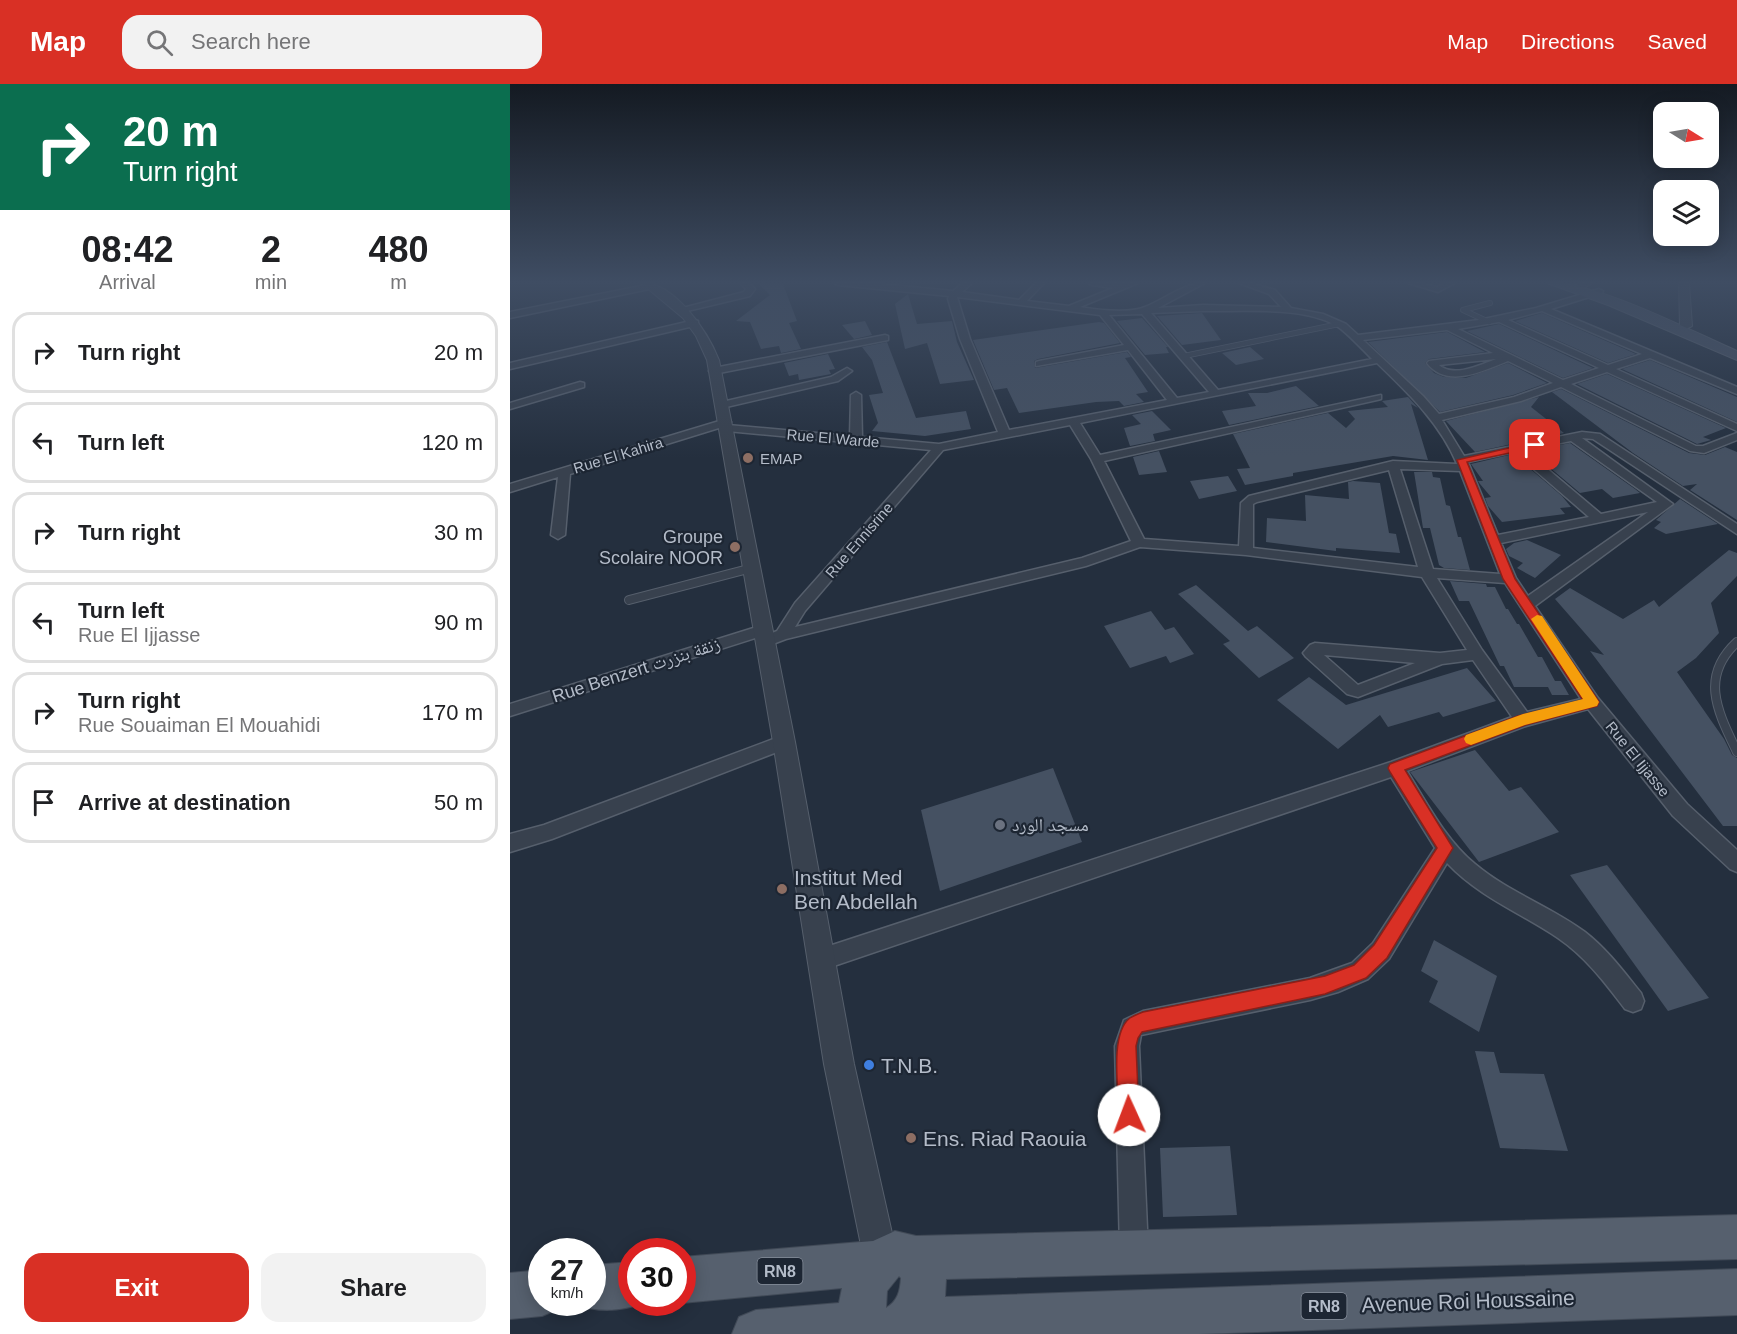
<!DOCTYPE html>
<html lang="en">
<head>
<meta charset="utf-8">
<style>
  body { margin:0; font-family:Arial,"Noto Naskh Arabic",sans-serif; background:#f2f2f2; color:#202124; height:100vh; display:flex; flex-direction:column; font-size:22px; white-space:nowrap }
  * { box-sizing:border-box; margin:0 }
  p { font-size:20px; color:#757577 }
  .icon { flex:none; width:33px; height:33px; fill:none; stroke:currentColor; stroke-width:2; stroke-linecap:round; stroke-linejoin:round }
  .map { position:relative; flex:1; overflow:hidden }
  .details { display:flex; flex-direction:column; background:#fff; width:510px }
  .details>* { flex:none }
  .hud { background:#0b6e4f; color:#fff; overflow:hidden }
  .needle { width:39px; rotate:101deg }
  .controls { position:absolute; left:1143px; top:18px; display:grid; gap:12px }
  .controls a { display:grid; place-items:center; width:66px; height:66px; border-radius:12px; background:#fff; box-shadow:0 3px 15px #0003; font-size:30px }
  .speed { position:absolute; left:18px; top:1154px; display:flex; gap:12px; font-size:30px; font-weight:700; text-align:center }
  .speed>* { display:grid; place-content:center; width:78px; height:78px; border-radius:50%; background:#fff; box-shadow:0 3px 15px #0003; line-height:1 }
  .speed small { font-size:15px; font-weight:400 }
  .speed .limit { border:9px solid #d22; background:#fff; color:#111 }
  .pin { position:absolute; display:grid; place-items:center; width:51px; height:51px; color:#fff; margin:-26px; border-radius:12px; box-shadow:0 3px 9px #0006 }
  .me { position:absolute; width:66px; margin:-33px; rotate:358deg; stroke-linejoin:round; filter:drop-shadow(0 0 4px #0008) }
  .turn { display:flex; align-items:center; gap:21px; height:126px; padding:0 24px; font-size:27px }
  .turn .icon { width:78px; height:78px; stroke-width:2.5 }
  .turn b { display:block; font-size:42px; line-height:51px }
  .eta { display:flex; justify-content:space-evenly; align-items:center; height:102px; text-align:center }
  .eta b { font-size:36px; font-weight:700; line-height:42px }
  .primary-button { display:flex; gap:12px; margin-top:auto; padding:12px 24px }
  .primary-button a { flex:1; height:69px; border-radius:18px; background:#d93025; color:#fff; font-size:24px; font-weight:700; line-height:69px; text-align:center }
  .primary-button a+a { background:#f2f2f2; color:#202124 }
  ul { padding:0; list-style:none }
  li { display:flex; align-items:center; gap:18px; height:81px; margin:0 12px 9px; padding:0 12px; border:3px solid #e0e0e0; border-radius:18px }
  li div { flex:1 }
  li b { display:block; font-size:22px }
  li em { font-style:normal }
  header { display:flex; align-items:center; gap:36px; box-sizing:border-box; height:84px; padding:0 30px; background:#d93025; color:#fff }
  header strong { font-size:28px }
  nav { display:flex; gap:33px; margin-inline-start:auto; font-size:21px }
  .search { width:420px; height:54px; background:#f2f2f2; display:flex; align-items:center; gap:15px; box-sizing:border-box; padding:0 21px; border-radius:18px; color:#757577; font-size:22px }
  main { display:flex; flex:1; min-height:0 }
  .map>svg:first-child { display:block }
  .building { fill:#455162 }
  .lines { fill:none; stroke-linecap:round; stroke-linejoin:round }
  .service-far1-casing { stroke:#565f6c; stroke-width:6 }
  .service-casing { stroke:#565f6c; stroke-width:10 }
  .minor-casing { stroke:#565f6c; stroke-width:3 }
  .tertiary-casing { stroke:#565f6c; stroke-width:2 }
  .secondary-casing { stroke:#565f6c; stroke-width:2 }
  .primary-casing { stroke:#414a57; stroke-width:2 }
  .service-far1 { stroke:#38414e; stroke-width:4.5 }
  .service { stroke:#38414e; stroke-width:8 }
  .minor { fill:#38414e; fill-rule:evenodd }
  .tertiary { fill:#38414e; fill-rule:evenodd }
  .secondary { fill:#465061; fill-rule:evenodd }
  .primary { fill:#56606e; fill-rule:evenodd }
  .route { fill:#d93025; stroke:#8d1f18; stroke-width:1.5 }
  .slow { fill:#f59e0b }
  .education-dot { fill:#8d6e63; stroke:#1d2633; stroke-width:2 }
  .worship-dot { fill:#6b7280; stroke:#1d2633; stroke-width:2 }
  .shop-dot { fill:#3f7fe0; stroke:#1d2633; stroke-width:2 }
  .labels { text-anchor:middle; dominant-baseline:central; stroke-width:4.5; stroke-linejoin:round; paint-order:stroke }
  .far-street-label { font-size:15px; fill:#b4bcc9; stroke:#1d2633 }
  .far-poi-label { font-size:15px; fill:#b4bcc9; stroke:#1d2633; text-anchor:start }
  .shield { fill:#1d2633; stroke:#878f9c; stroke-width:1.5 }
  .shield-label { font-size:16px; font-weight:bold; fill:#b4bcc9 }
  .poi-label { font-size:18px; fill:#b4bcc9; stroke:#1d2633; text-anchor:end }
  .street-label { font-size:18px; fill:#b4bcc9; stroke:#1d2633 }
  .near-poi-label { font-size:21px; fill:#b4bcc9; stroke:#1d2633; text-anchor:start }
  .near-street-label { font-size:21px; fill:#b4bcc9; stroke:#1d2633 }
</style>
</head>
<body>
<header>
<strong>Map</strong>
<div class="search"><svg class="icon" aria-label="search" viewBox="0 0 24 24"><circle cx="10" cy="10" r="6"/><path d="M15 15l6 6"/></svg>Search here</div>
<nav><a>Map</a><a>Directions</a><a>Saved</a></nav>
</header>
<main>
<section class="details">
<div class="hud">
<div class="turn"><svg class="icon" aria-label="right" viewBox="0 0 24 24"><path d="M7 20v-9h11M14 6l5 5-5 5"/></svg><div><b>20 m</b>Turn right</div></div>
</div>
<div class="eta">
<div><b>08:42</b><p>Arrival</p></div>
<div><b>2</b><p>min</p></div>
<div><b>480</b><p>m</p></div>
</div>
<ul>
<li><svg class="icon" aria-label="right" viewBox="0 0 24 24"><path d="M7 20v-9h11M14 6l5 5-5 5"/></svg><div><b>Turn right</b></div><em>20 m</em></li>
<li><svg class="icon" aria-label="left" viewBox="0 0 24 24"><path d="M17 20v-9H6M10 6l-5 5 5 5"/></svg><div><b>Turn left</b></div><em>120 m</em></li>
<li><svg class="icon" aria-label="right" viewBox="0 0 24 24"><path d="M7 20v-9h11M14 6l5 5-5 5"/></svg><div><b>Turn right</b></div><em>30 m</em></li>
<li><svg class="icon" aria-label="left" viewBox="0 0 24 24"><path d="M17 20v-9H6M10 6l-5 5 5 5"/></svg><div><b>Turn left</b><p>Rue El Ijjasse</p></div><em>90 m</em></li>
<li><svg class="icon" aria-label="right" viewBox="0 0 24 24"><path d="M7 20v-9h11M14 6l5 5-5 5"/></svg><div><b>Turn right</b><p>Rue Souaiman El Mouahidi</p></div><em>170 m</em></li>
<li><svg class="icon" aria-label="arrive" viewBox="0 0 24 24"><path d="M6 21V4h12l-3 4 3 4H6"/></svg><div><b>Arrive at destination</b></div><em>50 m</em></li>
</ul>
<div class="primary-button"><a>Exit</a><a>Share</a></div>
</section>
<div class="map">
<svg width="1227" height="1250" viewBox="0 0 1227 1250">
  <rect width="100%" height="100%" fill="#242f3e"/>
  <g class="building">
    <polygon points="248,199 273,200 287,237 279,239 291,265 271,269 269,262 251,265 240,238 226,237 260,211"/>
    <polygon points="398,210 407,240 442,237 447,258 464,296 430,300 417,259 395,265 385,220"/>
    <polygon points="692,229 711,256 672,261 647,232"/>
    <polygon points="1032,229 1126,270 1098,279 1005,237"/>
    <polygon points="632,234 658,263 656,263 659,269 635,271 607,237"/>
    <polygon points="355,237 362,251 344,255 332,241"/>
    <polygon points="589,238 594,239 610,259 528,275 524,277 525,284 617,268 621,273 615,274 638,308 626,310 634,318 614,322 609,317 586,318 509,329 497,304 484,306 463,256"/>
    <polygon points="989,240 1083,284 1053,294 957,247"/>
    <polygon points="937,248 975,268 919,275 915,279 924,289 934,293 956,294 998,279 1037,299 1003,311 930,328 858,258"/>
    <polygon points="377,258 406,334 456,327 461,345 415,352 362,347 368,339 359,311 373,309 362,276 352,263"/>
    <polygon points="740,263 754,275 726,281 712,269"/>
    <polygon points="318,270 325,285 319,286 321,290 289,296 288,290 279,292 274,279"/>
    <polygon points="1140,276 1227,313 1227,338 1112,285"/>
    <polygon points="1097,290 1216,344 1193,353 1201,356 1187,360 1067,300"/>
    <polygon points="786,302 809,322 719,341 712,327 746,322 738,309 757,309"/>
    <polygon points="1051,305 1179,369 1195,371 1215,363 1227,368 1227,436 1180,406 1187,400 1173,402 1123,369 1042,308"/>
    <polygon points="898,313 908,324 901,320 918,376 883,372 783,389 783,392 735,401 727,385 740,384 723,350 818,329 836,344 845,335 838,327 878,323 872,317"/>
    <polygon points="1029,313 1021,323 1054,349 965,368 936,337"/>
    <polygon points="642,327 661,346 643,350 645,357 620,362 614,344 631,340 622,331"/>
    <polygon points="1060,359 1125,405 1130,409 1103,414 1092,405 1070,409 1020,367"/>
    <polygon points="649,367 657,388 629,391 623,373"/>
    <polygon points="1003,370 1052,412 1061,423 1050,424 1055,430 992,438 978,422 975,414 981,413 970,400 968,397 973,397 961,380"/>
    <polygon points="904,388 922,388 923,393 930,394 936,421 940,422 948,453 951,453 960,486 934,484 929,481 920,444 913,444"/>
    <polygon points="718,392 727,407 689,415 680,397"/>
    <polygon points="843,397 870,399 879,449 886,450 890,469 826,464 826,467 756,458 757,434 796,437 795,411 839,415 838,398"/>
    <polygon points="1170,415 1208,440 1156,450 1144,444 1151,438 1146,436"/>
    <polygon points="1017,456 1051,471 1025,494 1007,484 1013,479 999,472 996,465 1004,459"/>
    <polygon points="1219,466 1227,469 1227,492 1201,519 1209,549 1186,574 1167,588 1214,655 1222,671 1227,674 1227,742 1213,742 1080,567 1094,571 1045,515 1060,504 1113,535 1144,516 1149,523"/>
    <polygon points="940,497 976,500 977,503 985,503 996,525 998,525 1007,540 1009,540 1028,573 1032,573 1045,597 1051,597 1059,611 1042,611 1038,603 1004,603 994,582 990,582 959,517 949,517"/>
    <polygon points="686,501 738,547 747,542 784,574 749,594 713,560 720,557 668,510"/>
    <polygon points="641,527 655,546 664,543 684,570 660,579 656,572 620,584 594,542"/>
    <polygon points="957,584 986,617 933,633 929,628 878,643 870,631 828,665 767,616 799,593 836,621"/>
    <polygon points="965,666 999,707 1011,703 1049,748 969,778 900,688"/>
    <polygon points="543,684 572,758 430,807 411,726"/>
    <polygon points="1097,781 1199,914 1158,927 1060,791"/>
    <polygon points="924,856 987,892 969,948 919,918 928,897 911,887"/>
    <polygon points="965,967 984,968 990,989 1034,990 1058,1067 990,1064"/>
    <polygon points="720,1062 727,1131 653,1133 650,1064"/>
  </g>
  <g class="lines">
    <defs>
      <g id="service-far1">
        <polyline points="979,238 953,226 980,219"/>
        <polyline points="674,272 829,240"/>
      </g>
      <g id="service">
        <polyline points="119,516 242,484"/>
        <path d="M1227 558C1189 593 1208 628 1227 668"/>
      </g>
      <g id="minor">
        <polygon points="230,199 239,199 245,205 240,212 169,229 165,226 234,208 236,205"/>
        <path d="M324 199H360L443 207 453 199H462L452 208 509 216 526 199H534L517 217 559 222 603 204 582 201 578 199H628L570 223C588 226 618 230 635 223 655 215 674 199 695 199L648 224 693 221 771 223 759 210 729 199H741L765 206 781 224 813 230 836 240 848 251 969 236 1026 224 1089 205 1093 207 1092 209 1041 225 1227 303V310L1140 274 1106 285 1227 340V347L1097 288 1061 300 1186 362H1193L1227 349V356L1194 369 1180 367 1051 303 1011 317 932 336 954 372 1072 348 1090 350 1227 440V450L1083 355 1072 354 1163 420 1025 522 1088 614 1177 720 1227 766V788L1220 785 1163 732 1078 625 1016 642 897 687C917 719 935 755 965 780 998 808 1040 822 1075 848 1097 865 1114 888 1131 909L1134 917 1131 925 1123 928 1115 925C1095 899 1076 873 1048 854 1011 829 969 813 937 779L879 875 858 895 828 908 800 916 631 951 629 962 638 1167 634 1177 624 1181 614 1177 610 1167 605 962 614 936 633 927 800 894 842 879 863 859 925 764 881 693 312 886 304 883 301 875 304 867 881 678 1002 633 963 576 932 580 848 613 837 610 796 573 793 569 800 561 805 559 930 569 957 566 912 493 736 471 630 463 576 482 276 555 255 563 250 562 247 558 250 554 267 547 285 519 421 366 217 347 213 346 212 343 60 390 55 451 48 455 41 451 48 393 0 408V400L216 335 221 338 218 341 340 352 341 311 346 308 351 311 352 353 429 360 488 348 450 255 438 215 439 212 328 201ZM447 213 590 231 614 261 529 277 526 278V282L618 266 657 316 499 346 460 255ZM693 227C731 228 800 221 831 245 842 254 852 265 862 275L708 306 641 229ZM1032 227 1132 270 1098 281 998 236ZM632 230 699 308 667 314 599 231ZM989 238 1089 284 1053 296 948 245ZM937 246 983 269 919 277 917 279C937 305 973 287 998 277L1043 299 1004 313 929 330 913 312 853 256ZM986 275C970 281 944 294 929 281ZM867 279C898 309 930 339 947 380L883 377 739 412 731 419 729 462 634 455 594 377 867 316 871 315V311L590 371 570 339ZM560 341 581 375 621 457 572 474 285 543 295 527 433 366ZM1061 357 1147 418 1091 430 1015 366ZM1004 368 1079 433 988 451 958 378ZM890 385 950 387 990 490 923 485ZM879 386 908 483 743 464V420L747 418ZM1138 428 1018 512 1006 494 991 459ZM927 494 995 499 1071 615 1017 628 972 566ZM814 571 905 579 848 601Z"/>
        <polygon points="898,199 910,199 927,203 935,199 945,199 928,208"/>
        <polygon points="141,200 144,200 144,204 0,234 0,228"/>
        <polygon points="185,236 188,237 188,241 0,285 0,279"/>
        <polygon points="375,251 378,252 378,256 204,290 199,287 204,284"/>
        <polygon points="337,284 342,287 328,297 212,324 207,321 212,318 321,293"/>
        <polygon points="70,298 74,299 74,303 0,325 0,319"/>
        <polygon points="253,541 258,542 260,546 258,550 0,632 0,620"/>
        <polygon points="274,651 280,653 283,658 280,663 42,755 0,768 0,750 34,741"/>
      </g>
      <g id="tertiary">
        <path d="M131 199C164 197 198 248 209 276L285 658 344 980 388 1176 383 1188 371 1193 359 1188 354 1176 314 980 263 658 197 276 186 252 173 234Z"/>
        <polygon points="1070,199 1083,199 1069,207 1061,207 1061,203"/>
        <polygon points="1169,199 1179,199 1182,242 1176,245 1170,242"/>
      </g>
      <path id="secondary" d="M1037 199C1083 196 1181 247 1227 267V276L1098 221Z"/>
      <g id="primary">
        <path d="M1227 1131V1175L436 1195 435 1213 1227 1185V1231L689 1250H222L229 1233 246 1226 329 1219 332 1204 172 1219 170 1218H172V1173L363 1157 385 1147 406 1152ZM389 1192 391 1194C390 1207 388 1217 376 1224L377 1207Z"/>
        <path d="M122 1178V1218H136C113 1227 88 1229 66 1220L65 1218H82V1181Z"/>
        <polygon points="32,1186 32,1218 51,1218 48,1225 32,1232 0,1235 0,1189"/>
      </g>
    </defs>
    <use href="#service-far1" class="service-far1-casing"/>
    <use href="#service" class="service-casing"/>
    <use href="#minor" class="minor-casing"/>
    <use href="#tertiary" class="tertiary-casing"/>
    <use href="#secondary" class="secondary-casing"/>
    <use href="#primary" class="primary-casing"/>
    <use href="#service-far1" class="service-far1"/>
    <use href="#service" class="service"/>
    <use href="#minor" class="minor"/>
    <use href="#tertiary" class="tertiary"/>
    <use href="#secondary" class="secondary"/>
    <use href="#primary" class="primary"/>
  </g>
  <linearGradient id="sky" x2="0" y2="1"><stop stop-color="#141a22"/><stop offset="0.53" stop-color="#3f4d63"/><stop offset="1" stop-color="#3f4d63" stop-opacity="0"/></linearGradient>
  <rect width="1227" height="374" fill="url(#sky)"/>
  <path class="route" d="M1025 358 1028 359V363L957 378 1005 495 1087 615 1089 618 1087 622 1015 641 895 686 943 764 877 874 856 894 815 910 632 948 628 954 626 962 629 1031 627 1038 619 1041 612 1038 609 1031C609 1008 599 950 620 934 623 932 628 930 633 928L815 892 844 881 864 861 927 764 880 688 878 684 880 680 1008 632 1073 616 993 495 947 376Z"/>
  <polygon class="slow" points="1027,531 1032,532 1087,615 1089,618 1087,622 1015,641 961,661 956,659 954,655 956,651 1013,630 1073,615 1021,535"/>
  <g class="education-dot">
    <circle cx="238" cy="374" r="6"/>
    <circle cx="225" cy="463" r="6"/>
    <circle cx="272" cy="805" r="6"/>
    <circle cx="401" cy="1054" r="6"/>
  </g>
  <circle class="worship-dot" cx="490" cy="741" r="6"/>
  <circle class="shop-dot" cx="359" cy="981" r="6"/>
  <g class="labels">
    <g class="far-street-label">
      <text transform="translate(323 354) rotate(5)">Rue El Warde</text>
      <text transform="translate(108 371) rotate(-17)">Rue El Kahira</text>
      <text transform="translate(349 456) rotate(-49)">Rue Ennisrine</text>
      <text transform="translate(1128 675) rotate(51)">Rue El Ijjasse</text>
    </g>
    <g class="far-poi-label">
      <text x="250" y="374">EMAP</text>
    </g>
    <g class="shield">
      <rect x="247.5" y="1174" width="45" height="26" rx="4.5"/>
      <rect x="791.5" y="1209" width="45" height="26" rx="4.5"/>
    </g>
    <g class="shield-label">
      <text x="270" y="1187">RN8</text>
      <text x="814" y="1222">RN8</text>
    </g>
    <g class="poi-label">
      <text x="213" y="453">Groupe<tspan x="213" dy="21">Scolaire NOOR</tspan></text>
      <text x="502" y="741" text-anchor="start">مسجد الورد</text>
    </g>
    <g class="street-label">
      <text transform="translate(126 586) rotate(-18)">Rue Benzert زنقة بنزرت</text>
    </g>
    <g class="near-poi-label">
      <text x="284" y="793">Institut Med<tspan x="284" dy="24">Ben Abdellah</tspan></text>
      <text x="371" y="981">T.N.B.</text>
      <text x="413" y="1054">Ens. Riad Raouia</text>
    </g>
    <g class="near-street-label">
      <text transform="translate(958 1217) rotate(-2)">Avenue Roi Houssaine</text>
    </g>
  </g>
</svg>
<div class="controls">
<a><svg class="needle" viewBox="-14 -14 28 28"><path d="M0-13l5 13h-10z" fill="#e53935"/><path d="M0 13l5-13h-10z" fill="#757577"/></svg></a>
<a><svg class="icon" aria-label="layers" viewBox="0 0 24 24"><path d="M12 4l9 5-9 5-9-5zM3 14l9 5 9-5"/></svg></a>
</div>
<div class="speed"><div>27<small>km/h</small></div><div class="limit">30</div></div>
<div class="pin" style="left:1025px;top:361px;background:#d93025"><svg class="icon" aria-label="arrive" viewBox="0 0 24 24"><path d="M6 21V4h12l-3 4 3 4H6"/></svg></div>
<svg class="me" style="left:619px;top:1031px" viewBox="-20 -20 40 40"><circle r="19" fill="#fff"/><path d="M0-13L10 11 0 6-10 11z" fill="#d93025"/></svg>
</div>
</main>
</body>
</html>
